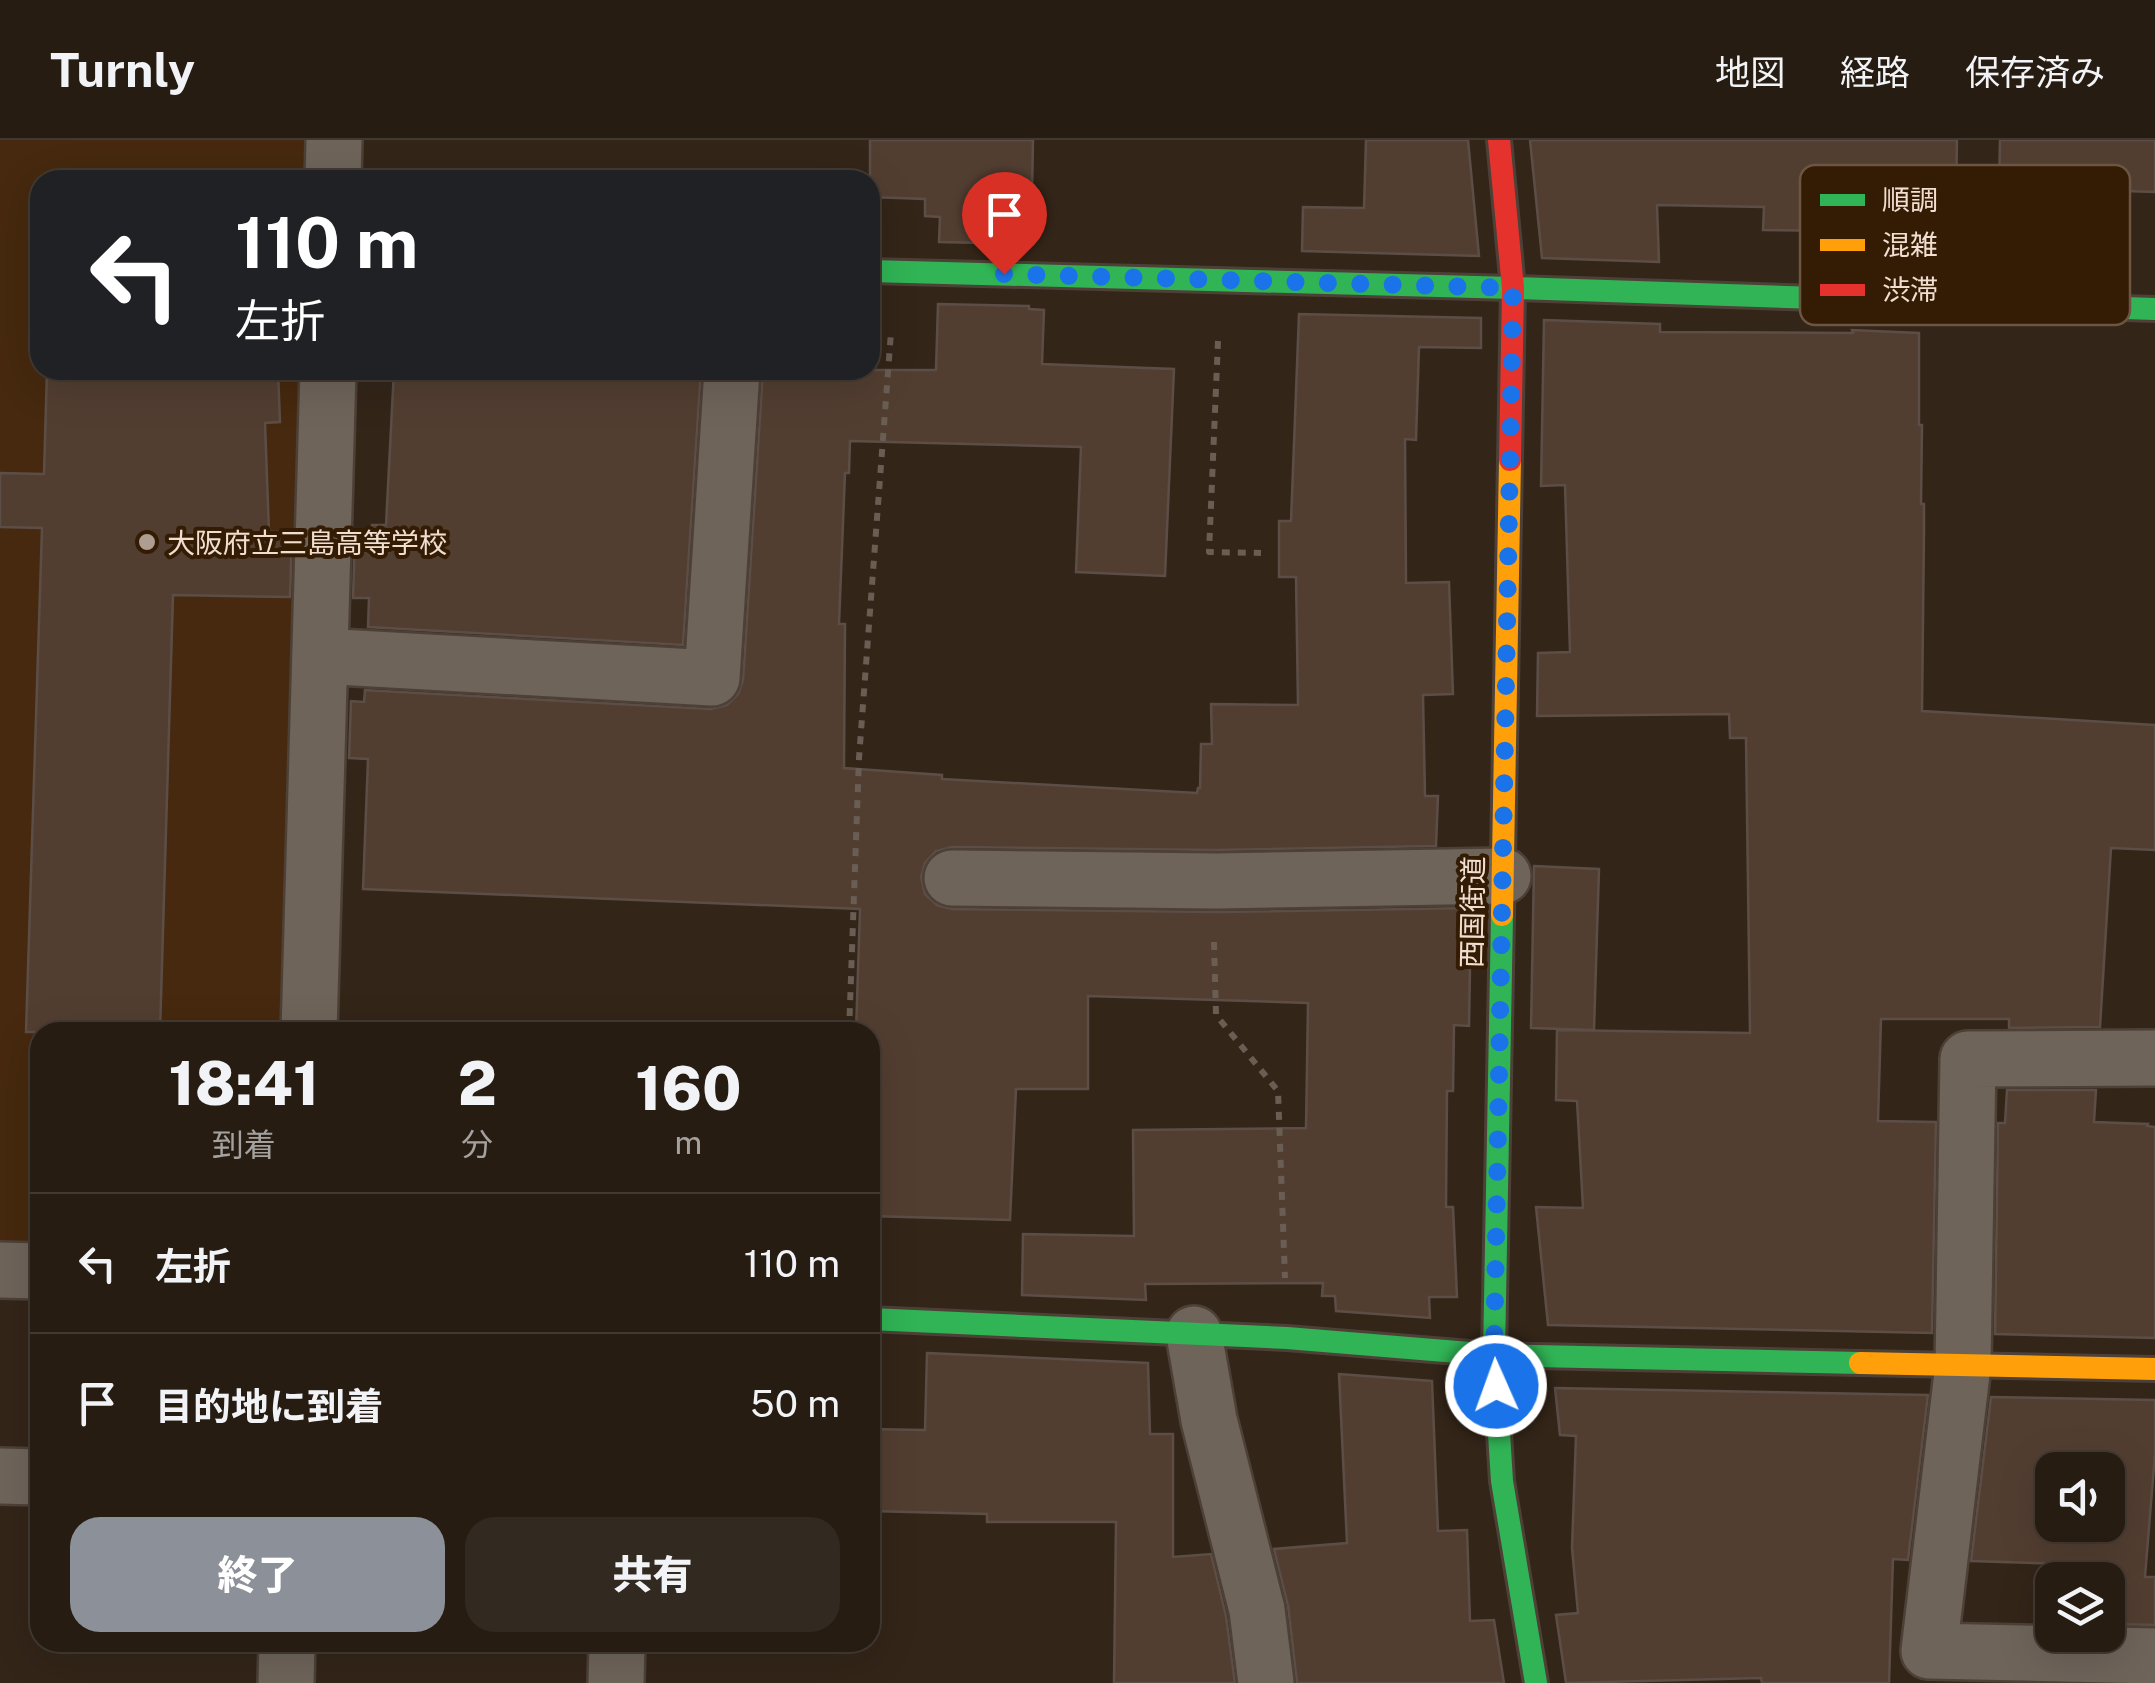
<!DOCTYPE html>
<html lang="ja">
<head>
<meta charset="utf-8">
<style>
  body { margin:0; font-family:"Public Sans","Noto Sans JP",sans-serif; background:#322920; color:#f1f3f6; height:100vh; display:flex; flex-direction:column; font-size:38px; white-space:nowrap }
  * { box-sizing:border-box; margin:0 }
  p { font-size:32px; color:#a4a19f }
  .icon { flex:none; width:55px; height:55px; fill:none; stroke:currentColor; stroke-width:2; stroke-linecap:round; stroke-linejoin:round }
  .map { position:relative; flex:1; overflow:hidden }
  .sheet { position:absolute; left:30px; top:882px; width:850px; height:630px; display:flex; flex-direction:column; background:#261c12; border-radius:30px; box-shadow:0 10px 40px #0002,0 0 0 2px #423a32 }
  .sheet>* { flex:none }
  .top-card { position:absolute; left:30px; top:30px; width:850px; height:210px; border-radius:30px; box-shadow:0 10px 40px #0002,0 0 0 2px #423a32; background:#202124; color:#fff; overflow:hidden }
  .tools { position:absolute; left:2035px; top:1312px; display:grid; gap:20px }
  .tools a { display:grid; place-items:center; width:90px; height:90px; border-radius:20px; background:#261c12; box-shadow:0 10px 40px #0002,0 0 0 2px #423a32; font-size:50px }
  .pin { position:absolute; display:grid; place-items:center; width:85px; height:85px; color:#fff; margin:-102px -42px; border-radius:50% 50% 50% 0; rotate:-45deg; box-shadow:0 0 10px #0007 }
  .pin .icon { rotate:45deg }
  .me { position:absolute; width:110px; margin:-55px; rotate:358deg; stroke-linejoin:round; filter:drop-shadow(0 0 8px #0008) }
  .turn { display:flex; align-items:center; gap:35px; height:210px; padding:0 40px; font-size:45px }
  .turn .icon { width:130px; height:130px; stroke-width:2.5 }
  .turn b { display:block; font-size:70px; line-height:85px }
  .eta { display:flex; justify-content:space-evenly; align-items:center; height:170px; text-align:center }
  .eta b { font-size:60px; font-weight:800; line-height:70px }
  .button { display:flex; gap:20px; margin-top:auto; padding:20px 40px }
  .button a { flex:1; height:115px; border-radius:30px; background:#8c9099; color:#fff; font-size:40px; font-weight:800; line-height:115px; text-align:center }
  .button a+a { background:#322920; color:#f1f3f6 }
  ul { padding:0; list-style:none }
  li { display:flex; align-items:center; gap:30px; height:140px; padding:0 40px; border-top:2px solid #423a32 }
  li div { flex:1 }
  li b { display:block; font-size:38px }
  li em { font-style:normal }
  header { display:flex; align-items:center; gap:60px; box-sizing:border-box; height:140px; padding:0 50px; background:#261c12; border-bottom:2px solid #423a32 }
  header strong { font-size:48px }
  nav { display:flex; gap:55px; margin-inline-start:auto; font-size:35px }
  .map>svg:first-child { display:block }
  .built { fill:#46290e }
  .building { fill:#523e31; stroke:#5c4e46; stroke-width:2.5; fill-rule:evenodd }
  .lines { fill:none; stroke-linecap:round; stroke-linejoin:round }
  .street-casing { stroke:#4d4037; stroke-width:60 }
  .fast-casing { stroke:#4d4037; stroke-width:28 }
  .slow-casing { stroke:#4d4037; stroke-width:28 }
  .jam-casing { stroke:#4d4037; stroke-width:28 }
  .path { stroke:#695d54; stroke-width:6; stroke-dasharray:8 8; stroke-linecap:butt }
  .street { stroke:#6e645a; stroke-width:55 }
  .fast { stroke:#30b455; stroke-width:22 }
  .slow { stroke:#ff9f0a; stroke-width:22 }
  .jam { stroke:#e5322d; stroke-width:22 }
  .route { stroke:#1a73e8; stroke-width:18; stroke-dasharray:0 32.4 }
  .poi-dot { fill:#ae9d90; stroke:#331b04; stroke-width:4 }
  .labels { text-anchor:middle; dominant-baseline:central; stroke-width:8; stroke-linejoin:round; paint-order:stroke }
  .poi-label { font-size:28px; fill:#f0ded1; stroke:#331b04; text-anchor:start }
  .street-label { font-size:28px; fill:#f0ded1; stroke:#331b04 }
  .key { fill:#331b04; stroke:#6c5642; stroke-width:2.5 }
  .key-label { font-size:28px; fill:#f0ded1 }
</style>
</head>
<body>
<header>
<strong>Turnly</strong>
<nav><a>地図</a><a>経路</a><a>保存済み</a></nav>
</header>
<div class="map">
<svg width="2155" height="1543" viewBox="0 0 2155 1543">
  <rect width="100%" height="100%" fill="#332518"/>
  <polygon class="built" points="0,0 305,0 304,40 40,40 40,230 299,230 289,574 286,892 40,892 40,1103 0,1102"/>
  <g class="building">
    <polygon points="870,0 1033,0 1031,104 939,102 940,77 925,76 925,59 870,57"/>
    <polygon points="1366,0 1468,0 1479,116 1302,111 1303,67 1364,68"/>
    <polygon points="1530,0 1957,0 1955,106 1919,106 1919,130 1852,128 1851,91 1763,90 1764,67 1657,65 1659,122 1542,118"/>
    <polygon points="2000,0 2155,0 2155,52 1999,47"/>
    <polygon points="938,164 1029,166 1029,169 1044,170 1042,224 1174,229 1165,436 1076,432 1081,307 850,301 849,333 845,333 839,484 845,484 844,628 942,635 942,639 1197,653 1198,648 1200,648 1201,604 1212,604 1211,564 1298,565 1296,437 1279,437 1279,381 1291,381 1299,174 1481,178 1481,208 1419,207 1416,300 1405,299 1406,443 1449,442 1453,554 1423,555 1425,656 1438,656 1436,706 1217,710 952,707 936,711 925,723 921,737 925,754 937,765 952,769 1218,772 1471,768 1469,886 1454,885 1453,951 1447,951 1446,1067 1453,1067 1457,1157 1429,1157 1430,1178 1336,1171 1335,1156 1322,1156 1323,1143 1145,1144 1146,1160 1022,1155 1023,1094 1134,1096 1133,990 1306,988 1308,863 1088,856 1088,949 1016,949 1010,1080 870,1076 870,892 856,892 860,769 363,749 368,619 349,618 351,561 364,562 365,550 710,569 727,565 738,554 743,540 763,230 936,230"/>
    <polygon points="1544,180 1660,184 1660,192 1853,193 1852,190 1919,193 1919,285 1922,285 1921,364 1924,364 1924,390 1922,571 2155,585 2155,710 2111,708 2100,887 2009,888 2009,879 1881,879 1878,981 1936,982 1932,1193 1548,1185 1536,1067 1583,1068 1577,961 1556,960 1557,890 1750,893 1746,598 1730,598 1729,574 1537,576 1538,513 1570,512 1565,345 1541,346"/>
    <polygon points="47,230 278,230 280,282 265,283 269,392 292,392 290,457 173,455 160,892 26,892 42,388 0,387 0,333 44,334"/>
    <polygon points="394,230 701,230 683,505 368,487 369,458 353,458 355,393 372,393 372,385 386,385"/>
    <polygon points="1534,726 1599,729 1594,890 1531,888"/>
    <polygon points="2007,950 2096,950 2094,982 2148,984 2147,986 2155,987 2155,1198 1995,1194 1998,983 2005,983"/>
    <polygon points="927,1213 1148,1223 1150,1294 1173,1294 1173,1417 1211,1414 1226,1476 1235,1543 1114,1543 1116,1382 987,1382 987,1374 870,1371 870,1289 925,1290"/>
    <polygon points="1339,1234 1432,1241 1438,1391 1467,1390 1470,1481 1494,1480 1504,1543 1297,1543 1288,1466 1274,1409 1347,1403"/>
    <polygon points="1555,1248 1928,1255 1908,1420 1893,1419 1889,1543 1762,1543 1761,1538 1566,1543 1556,1475 1578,1473 1572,1408 1576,1296 1560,1295"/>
    <path d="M1991 1257 2155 1260V1314L2145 1437H2155V1485L2108 1484V1440H2065L2066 1424 1971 1421ZM2052 1330H2108V1385H2052Z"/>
  </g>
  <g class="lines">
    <defs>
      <g id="street">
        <polyline points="333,40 334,0"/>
        <polyline points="320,516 712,538 732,230"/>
        <polyline points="952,738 1217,741 1503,736"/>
        <polyline points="309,892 328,230"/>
        <polyline points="2155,918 1968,919 1963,1225 1929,1511 2155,1516"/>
        <polyline points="0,1130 40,1131"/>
        <polyline points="1194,1194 1209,1280 1257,1470 1266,1543"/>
        <polyline points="0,1336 40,1337"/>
        <polyline points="286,1543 287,1502"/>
        <polyline points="616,1543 617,1502"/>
      </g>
      <g id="fast">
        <polyline points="870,131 1513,148 2155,169"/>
        <polyline points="1502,775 1494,1215 1502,1341 1536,1543"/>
        <polyline points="870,1179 1287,1198 1494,1215 1860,1223"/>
      </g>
      <g id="slow">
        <polyline points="1502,775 1510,320"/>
        <polyline points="1860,1223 2155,1229"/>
      </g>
      <polyline id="jam" points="1499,0 1513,148 1510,320"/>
    </defs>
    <use href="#street" class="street-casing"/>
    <use href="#fast" class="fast-casing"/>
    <use href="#slow" class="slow-casing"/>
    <use href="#jam" class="jam-casing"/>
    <g class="path">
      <polyline points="1218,201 1209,412 1261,413"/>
      <polyline points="1214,802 1216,875 1278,951 1285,1138"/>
      <polyline points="849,892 859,618 891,192"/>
    </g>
    <use href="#street" class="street"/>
    <use href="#fast" class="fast"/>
    <use href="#slow" class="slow"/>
    <use href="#jam" class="jam"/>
  </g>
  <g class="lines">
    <polyline class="route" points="1004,134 1513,148 1494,1215 1496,1246"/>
  </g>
  <circle class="poi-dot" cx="147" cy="402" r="10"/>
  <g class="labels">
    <g class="poi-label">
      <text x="167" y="402">大阪府立三島高等学校</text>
    </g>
    <g class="street-label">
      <text transform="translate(1472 772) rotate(-89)">西国街道</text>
    </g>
  </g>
  <rect x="1800" y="25" width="330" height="160" rx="15" class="key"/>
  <rect x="1820" y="54" width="45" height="12" fill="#30b455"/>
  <rect x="1820" y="99" width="45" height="12" fill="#ff9f0a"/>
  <rect x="1820" y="144" width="45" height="12" fill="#e5322d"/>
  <g class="key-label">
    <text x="1882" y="70">順調</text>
    <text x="1882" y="115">混雑</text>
    <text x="1882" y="160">渋滞</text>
  </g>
</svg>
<div class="tools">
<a><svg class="icon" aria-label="sound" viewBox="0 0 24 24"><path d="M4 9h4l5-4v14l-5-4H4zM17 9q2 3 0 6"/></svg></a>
<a><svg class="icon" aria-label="layers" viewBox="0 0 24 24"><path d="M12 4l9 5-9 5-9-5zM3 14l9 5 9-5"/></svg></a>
</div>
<div class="pin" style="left:1004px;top:134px;background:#d93025"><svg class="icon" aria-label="arrive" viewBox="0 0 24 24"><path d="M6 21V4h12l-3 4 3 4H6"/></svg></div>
<svg class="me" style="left:1496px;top:1246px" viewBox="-20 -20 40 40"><circle r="17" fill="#1a73e8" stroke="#fff" stroke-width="3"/><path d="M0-11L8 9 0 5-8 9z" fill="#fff"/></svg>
<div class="top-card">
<div class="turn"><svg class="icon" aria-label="left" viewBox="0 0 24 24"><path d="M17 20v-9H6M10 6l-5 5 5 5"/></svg><div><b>110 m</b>左折</div></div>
</div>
<section class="sheet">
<div class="eta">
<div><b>18:41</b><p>到着</p></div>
<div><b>2</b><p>分</p></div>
<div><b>160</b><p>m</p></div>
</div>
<ul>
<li><svg class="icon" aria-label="left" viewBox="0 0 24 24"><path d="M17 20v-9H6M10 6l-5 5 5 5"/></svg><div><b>左折</b></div><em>110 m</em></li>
<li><svg class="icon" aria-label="arrive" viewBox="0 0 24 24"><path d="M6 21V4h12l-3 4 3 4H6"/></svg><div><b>目的地に到着</b></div><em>50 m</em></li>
</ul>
<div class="button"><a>終了</a><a>共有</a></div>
</section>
</div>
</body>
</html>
